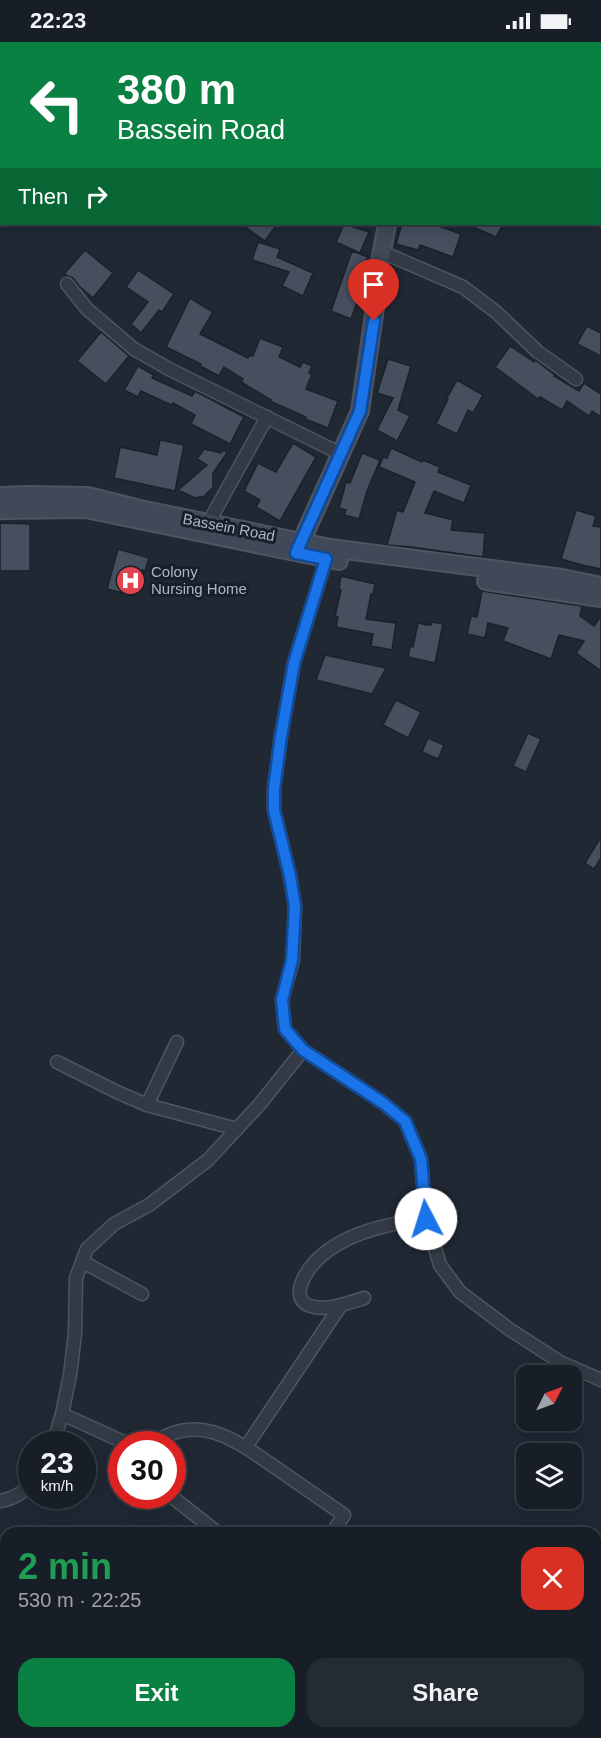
<!DOCTYPE html>
<html lang="en">
<head>
<meta charset="utf-8">
<style>
  body { margin:0; font-family:Helvetica,sans-serif; background:#252b33; color:#f1f3f6; height:100vh; display:flex; flex-direction:column; font-size:22px; white-space:nowrap }
  * { box-sizing:border-box; margin:0 }
  p { font-size:20px; color:#9fa2a7 }
  .icon { flex:none; width:33px; height:33px; fill:none; stroke:currentColor; stroke-width:2; stroke-linecap:round; stroke-linejoin:round }
  .map { position:relative; flex:1; overflow:hidden }
  .drawer { position:absolute; left:0px; top:1485px; width:602px; height:212px; display:flex; flex-direction:column; background:#181e27; border-radius:18px 18px 0 0; box-shadow:0 3px 15px #0003,0 0 0 2px #363c44 }
  .drawer>* { flex:none }
  .hud { position:absolute; left:0px; top:0px; width:602px; height:183px; box-shadow:0 3px 15px #0003,0 0 0 2px #363c44; background:#0b8043; color:#fff; overflow:hidden }
  .needle { width:39px; rotate:48deg }
  .fabs { position:absolute; left:516px; top:1323px; display:grid; gap:12px }
  .fabs a { display:grid; place-items:center; width:66px; height:66px; border-radius:12px; background:#181e27; box-shadow:0 3px 15px #0003,0 0 0 2px #363c44; font-size:30px }
  .speed { position:absolute; left:18px; top:1389px; display:flex; gap:12px; font-size:30px; font-weight:700; text-align:center }
  .speed>* { display:grid; place-content:center; width:78px; height:78px; border-radius:50%; background:#181e27; box-shadow:0 3px 15px #0003,0 0 0 2px #363c44; line-height:1 }
  .speed small { font-size:15px; font-weight:400 }
  .speed .limit { border:9px solid #d22; background:#fff; color:#111 }
  .pin { position:absolute; display:grid; place-items:center; width:51px; height:51px; color:#fff; margin:-62px -26px; border-radius:50% 50% 50% 0; rotate:-45deg; box-shadow:0 0 6px #0007 }
  .pin .icon { rotate:45deg }
  .me { position:absolute; width:66px; margin:-33px; rotate:355deg; stroke-linejoin:round; filter:drop-shadow(0 0 4px #0008) }
  .turn { display:flex; align-items:center; gap:21px; height:126px; padding:0 18px; font-size:27px }
  .turn .icon { width:78px; height:78px; stroke-width:2.5 }
  .turn b { display:block; font-size:42px; line-height:51px }
  .then { display:flex; align-items:center; height:57px; padding:0 18px; background:#0003; gap:12px; font-size:22px }
  .round { display:grid; place-items:center; flex:none; width:63px; height:63px; border-radius:18px; background:#252b33 }
  .headline { display:flex; align-items:center; justify-content:space-between; height:102px; padding:0 18px }
  h1 { font-size:36px; font-weight:700; line-height:45px; color:#1e9e55 }
  .action { display:flex; gap:12px; margin-top:auto; padding:12px 18px }
  .action a { flex:1; height:69px; border-radius:18px; background:#0b8043; color:#fff; font-size:24px; font-weight:700; line-height:69px; text-align:center }
  .action a+a { background:#252b33; color:#f1f3f6 }
  .status { display:flex; justify-content:space-between; align-items:center; height:42px; padding:0 30px; background:#181e27; direction:ltr }
  .status svg { height:16px; fill:currentColor }
  .map>svg:first-child { display:block }
  .building { fill:#464f5e; stroke:#1b212b; stroke-width:1.5 }
  .lines { fill:none; stroke-linecap:round; stroke-linejoin:round }
  .street-casing { stroke:#4e5560; stroke-width:15 }
  .secondary-casing { stroke:#4e5560; stroke-width:20 }
  .street { stroke:#333a45; stroke-width:12 }
  .secondary { stroke:#414958; stroke-width:16 }
  .route-casing { stroke:#114b97; stroke-width:15 }
  .route { stroke:#1a73e8; stroke-width:10 }
  .labels { text-anchor:middle; dominant-baseline:central; stroke-width:6; stroke-linejoin:round; paint-order:stroke }
  .street-label { font-size:15px; fill:#adb5c2; stroke:#191f29 }
  .poi-label { font-size:15px; fill:#adb5c2; stroke:#191f29; text-anchor:start }
</style>
</head>
<body>
<div class="status"><b>22:23</b><svg viewBox="0 0 49 12"><path d="M0 12V9h3v3zM5 12V6h3v6zM10 12V3h3v9zM15 12V0h3v12zM26 1h20v11H26zM47 4h2v5h-2z"/></svg></div>
<div class="map">
<svg width="601" height="1696" viewBox="0 0 601 1696">
  <rect width="100%" height="100%" fill="#202834"/>
  <g class="building">
    <polygon points="241,182 277,182 265,199"/>
    <polygon points="344,182 369,190 360,211 336,200"/>
    <polygon points="402,182 433,182 461,192 453,215 420,203 418,208 396,202"/>
    <polygon points="466,182 503,182 496,195"/>
    <polygon points="258,200 280,207 277,215 313,231 303,254 282,244 289,230 252,218"/>
    <polygon points="85,208 113,231 93,256 80,245 73,236 64,232"/>
    <polygon points="352,209 368,215 355,250 360,252 351,277 331,269"/>
    <polygon points="138,228 174,252 162,270 159,268 141,291 131,282 148,260 126,245"/>
    <polygon points="190,256 213,270 200,292 248,316 250,313 253,314 260,296 283,305 279,315 300,325 303,320 312,324 309,331 312,332 306,347 338,359 328,386 305,377 306,375 270,359 271,358 241,340 243,337 224,325 219,334 200,324 201,322 166,305"/>
    <polygon points="587,284 601,291 601,314 577,302"/>
    <polygon points="101,290 129,314 106,342 77,319"/>
    <polygon points="510,304 534,320 535,318 555,333 554,334 579,349 584,341 601,352 601,375 592,369 589,374 567,359 562,368 540,355 538,357 495,325"/>
    <polygon points="388,317 411,324 398,368 410,374 397,399 377,388 393,356 377,351"/>
    <polygon points="138,324 154,333 152,336 192,354 195,349 244,375 230,402 191,382 195,373 173,361 171,363 141,349 138,355 124,348"/>
    <polygon points="457,338 483,353 473,371 468,368 457,392 436,382 448,357 447,356"/>
    <polygon points="160,398 184,403 175,449 114,436 120,405 157,413"/>
    <polygon points="293,401 316,415 280,479 256,465 260,458 244,449 258,421 276,430"/>
    <polygon points="391,406 422,420 423,418 440,425 438,430 471,443 464,461 434,449 425,471 453,478 451,488 485,491 483,515 411,505 387,503 397,468 403,470 415,440 379,425 383,415 387,416"/>
    <polygon points="204,407 221,411 224,408 227,411 213,431 213,446 208,450 205,454 195,456 178,448 207,423 197,417"/>
    <polygon points="362,411 380,418 367,449 359,477 344,473 346,468 339,466 346,440 350,441"/>
    <polygon points="576,468 596,474 593,484 601,485 601,527 582,523 561,517"/>
    <polygon points="0,481 30,482 30,529 0,529"/>
    <polygon points="118,507 149,516 145,529 142,528 135,554 107,547"/>
    <polygon points="341,534 375,542 373,552 371,552 366,577 396,581 392,608 371,604 373,592 336,585 338,575 335,574 341,548 339,547"/>
    <polygon points="482,549 582,564 580,574 594,584 601,574 601,629 576,611 584,599 559,593 551,617 503,599 508,586 488,581 485,596 467,592 471,574 477,575"/>
    <polygon points="432,580 443,582 435,621 408,615 410,604 413,605 418,581 428,583 428,582 431,583"/>
    <polygon points="325,613 386,626 372,652 316,638"/>
    <polygon points="396,658 421,670 408,696 383,683"/>
    <polygon points="528,691 541,697 526,730 513,724"/>
    <polygon points="428,696 444,703 438,717 422,710"/>
    <polygon points="601,795 601,816 594,827 585,821"/>
  </g>
  <g class="lines">
    <defs>
      <g id="street">
        <polyline points="465,0 469,2"/>
        <polyline points="55,2 57,0"/>
        <polyline points="600,14 601,13"/>
        <polyline points="0,68 2,66"/>
        <polyline points="382,210 463,245 496,270 538,310 576,337"/>
        <polyline points="67,242 87,267 134,307 169,327 341,412"/>
        <polyline points="205,487 267,375"/>
        <polyline points="328,511 294,621 281,694 274,747 274,768 290,834 295,865 293,918 282,958 285,987 303,1008 383,1061 405,1079 421,1117 426,1177 440,1223 460,1250 509,1287 560,1320 601,1338"/>
        <polyline points="57,1020 117,1050 147,1063 237,1087"/>
        <polyline points="147,1063 177,1000"/>
        <polyline points="83,1220 142,1252"/>
        <path d="M364 1256C348 1261 331 1268 314 1265 285 1259 307 1226 320 1215 347 1190 391 1181 426 1177"/>
        <polyline points="62,1372 128,1402"/>
        <polyline points="53,1402 62,1372 70,1333 75,1292 76,1236 87,1207 114,1182 149,1163 208,1118 259,1063 303,1008"/>
        <path d="M152 1402C200 1368 238 1400 279 1428 301 1443 322 1458 344 1473L332 1491"/>
        <polyline points="246,1405 341,1263"/>
        <polyline points="171,1454 218,1491"/>
        <path d="M0 1459C14 1457 22 1451 32 1441"/>
        <polyline points="596,1548 601,1542"/>
        <polyline points="596,1582 601,1587"/>
        <polyline points="596,1676 601,1670"/>
        <polyline points="581,1696 585,1690"/>
      </g>
      <g id="secondary">
        <polyline points="437,2 438,0"/>
        <polyline points="0,454 27,453 88,454 140,467 330,506 562,536 601,544"/>
        <polyline points="0,468 86,467 339,519"/>
        <polyline points="298,507 360,369 376,259 378,230 387,182"/>
        <polyline points="486,539 601,556"/>
      </g>
    </defs>
    <use href="#street" class="street-casing"/>
    <use href="#secondary" class="secondary-casing"/>
    <use href="#street" class="street"/>
    <use href="#secondary" class="secondary"/>
  </g>
  <g class="lines">
    <defs>
      <polyline id="route" points="374,279 360,369 296,511 326,517 294,621 281,694 274,747 274,768 290,834 295,865 292,918 282,958 285,987 303,1008 383,1061 405,1079 421,1117 426,1177"/>
    </defs>
    <use href="#route" class="route-casing"/>
    <use href="#route" class="route"/>
  </g>
  <defs>
    <symbol id="hospital-disc" viewBox="-11 -11 22 22"><circle r="9.5" fill="#e0444e" stroke="#191f29"/><path d="M-5-5h3v3.5h4V-5h3V5h-3V1.5h-4V5h-3Z" fill="#fff"/></symbol>
  </defs>
  <g fill-rule="evenodd">
    <use href="#hospital-disc" x="114" y="522" width="33" height="33"/>
  </g>
  <g class="labels">
    <g class="street-label">
      <text transform="translate(229 485) rotate(11)">Bassein Road</text>
    </g>
    <g class="poi-label">
      <text x="151" y="529">Colony<tspan x="151" dy="17">Nursing Home</tspan></text>
    </g>
  </g>
</svg>
<div class="fabs">
<a><svg class="needle" viewBox="-14 -14 28 28"><path d="M0-13l5 13h-10z" fill="#e53935"/><path d="M0 13l5-13h-10z" fill="#9fa2a7"/></svg></a>
<a><svg class="icon" aria-label="layers" viewBox="0 0 24 24"><path d="M12 4l9 5-9 5-9-5zM3 14l9 5 9-5"/></svg></a>
</div>
<div class="speed"><div>23<small>km/h</small></div><div class="limit">30</div></div>
<div class="pin" style="left:374px;top:279px;background:#d93025"><svg class="icon" aria-label="arrive" viewBox="0 0 24 24"><path d="M6 21V4h12l-3 4 3 4H6"/></svg></div>
<svg class="me" style="left:426px;top:1177px" viewBox="-20 -20 40 40"><circle r="19" fill="#fff"/><path d="M0-13L10 11 0 6-10 11z" fill="#1a73e8"/></svg>
<div class="hud">
<div class="turn"><svg class="icon" aria-label="left" viewBox="0 0 24 24"><path d="M17 20v-9H6M10 6l-5 5 5 5"/></svg><div><b>380 m</b>Bassein Road</div></div>
<div class="then">Then<svg class="icon" aria-label="right" viewBox="0 0 24 24"><path d="M7 20v-9h11M14 6l5 5-5 5"/></svg></div>
</div>
<section class="drawer">
<div class="headline"><div><h1>2 min</h1><p>530 m · 22:25</p></div><a class="round" style="background:#d93025;color:#fff"><svg class="icon" aria-label="close" viewBox="0 0 24 24"><path d="M6 6l12 12M18 6L6 18"/></svg></a></div>
<div class="action"><a>Exit</a><a>Share</a></div>
</section>
</div>
</body>
</html>
